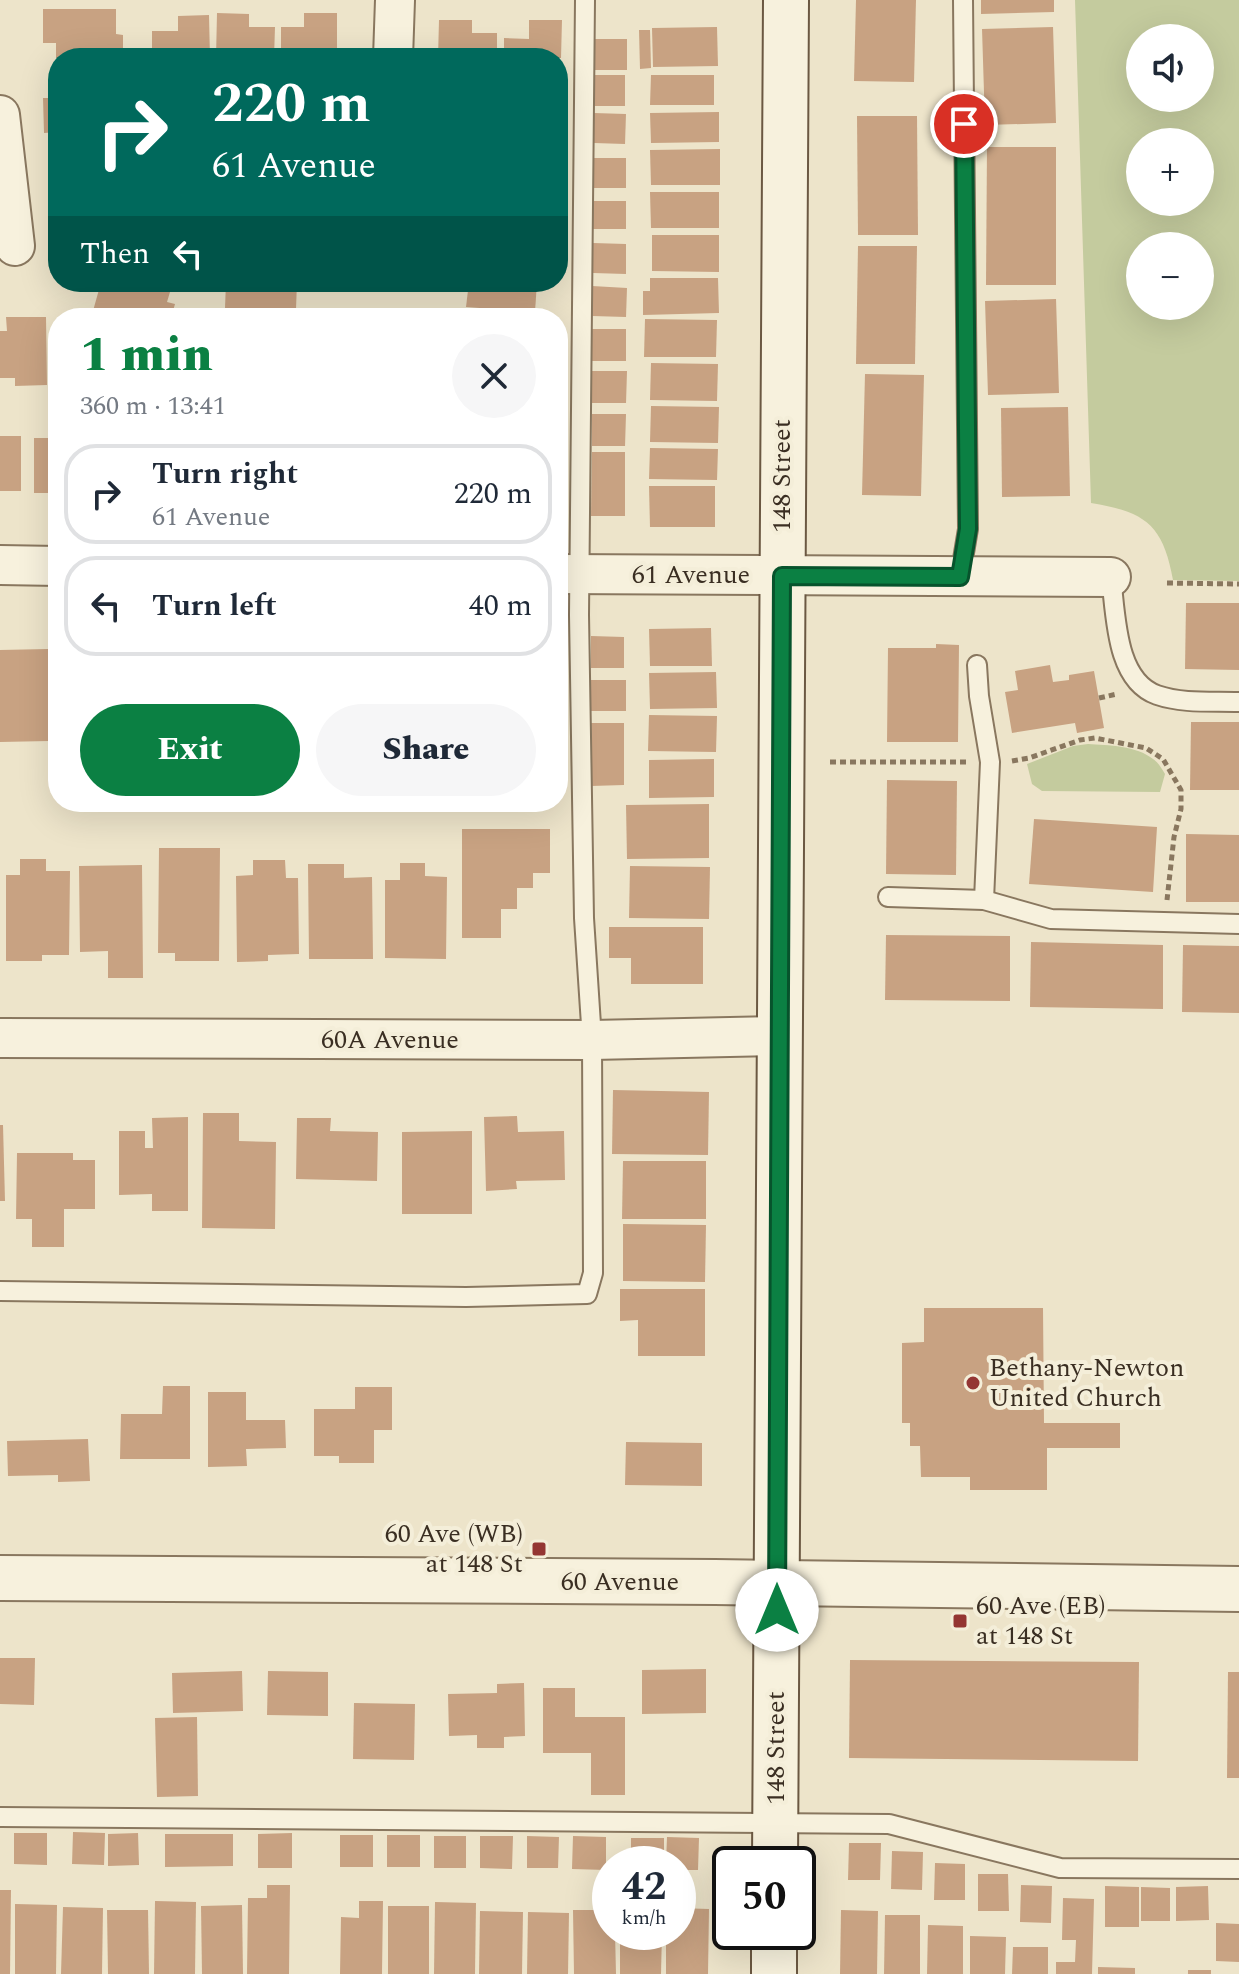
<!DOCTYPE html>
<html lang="en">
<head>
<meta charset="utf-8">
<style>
  body { margin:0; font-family:Spectral,serif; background:#f6f6f7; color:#1f2937; height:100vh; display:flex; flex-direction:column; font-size:30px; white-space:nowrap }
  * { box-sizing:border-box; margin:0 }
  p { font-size:26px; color:#747a83 }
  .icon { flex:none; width:44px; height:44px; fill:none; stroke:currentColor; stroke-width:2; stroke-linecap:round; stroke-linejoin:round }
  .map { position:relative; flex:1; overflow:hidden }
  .drawer { position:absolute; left:48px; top:308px; width:520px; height:504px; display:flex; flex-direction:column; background:#fff; border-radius:32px; box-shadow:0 8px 32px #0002 }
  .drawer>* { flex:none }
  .hud { position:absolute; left:48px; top:48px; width:520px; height:244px; border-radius:32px; box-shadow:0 8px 32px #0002; background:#00695c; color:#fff; overflow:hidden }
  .controls { position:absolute; left:1126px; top:24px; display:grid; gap:16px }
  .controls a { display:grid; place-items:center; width:88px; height:88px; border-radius:50%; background:#fff; box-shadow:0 8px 32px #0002; font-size:40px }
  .speed { position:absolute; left:592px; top:1846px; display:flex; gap:16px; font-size:40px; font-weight:700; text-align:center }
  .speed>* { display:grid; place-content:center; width:104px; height:104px; border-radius:50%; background:#fff; box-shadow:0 8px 32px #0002; line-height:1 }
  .speed small { font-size:20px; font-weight:400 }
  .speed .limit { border:4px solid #111; border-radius:12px; background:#fff; color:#111 }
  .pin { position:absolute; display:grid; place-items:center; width:68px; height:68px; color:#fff; margin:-34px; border:4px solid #fff; border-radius:50%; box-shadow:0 2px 8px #0007 }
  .me { position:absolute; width:88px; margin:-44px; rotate:0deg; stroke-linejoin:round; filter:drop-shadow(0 0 6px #0008) }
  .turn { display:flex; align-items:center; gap:28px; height:168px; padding:0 32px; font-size:36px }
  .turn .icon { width:104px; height:104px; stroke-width:2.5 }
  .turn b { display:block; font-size:56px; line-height:68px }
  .then { display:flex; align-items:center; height:76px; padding:0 32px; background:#0003; gap:16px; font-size:30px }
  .round { display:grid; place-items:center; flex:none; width:84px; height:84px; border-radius:42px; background:#f6f6f7 }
  .head { display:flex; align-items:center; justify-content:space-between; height:136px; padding:0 32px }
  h1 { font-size:48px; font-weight:800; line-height:60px; color:#0b8043 }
  .cta { display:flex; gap:16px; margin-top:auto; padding:16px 32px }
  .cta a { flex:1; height:92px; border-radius:48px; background:#0b8043; color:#fff; font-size:32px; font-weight:800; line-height:92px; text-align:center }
  .cta a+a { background:#f6f6f7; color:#1f2937 }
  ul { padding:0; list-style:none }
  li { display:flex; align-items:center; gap:24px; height:100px; margin:0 16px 12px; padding:0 16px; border:4px solid #e0e1e3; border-radius:32px }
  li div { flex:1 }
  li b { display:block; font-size:30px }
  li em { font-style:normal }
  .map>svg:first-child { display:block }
  .green { fill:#c4cb9e; fill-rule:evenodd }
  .building { fill:#c8a282 }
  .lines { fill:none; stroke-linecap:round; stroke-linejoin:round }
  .service-casing { stroke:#89775f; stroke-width:22 }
  .minor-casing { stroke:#89775f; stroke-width:42 }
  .tertiary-casing { stroke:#89775f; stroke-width:48 }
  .secondary-casing { stroke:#6b5842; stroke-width:48 }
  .path { stroke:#89775f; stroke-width:5; stroke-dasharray:6 4; stroke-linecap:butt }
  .service { stroke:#f7f1dd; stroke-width:18 }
  .minor { stroke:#f7f1dd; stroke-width:38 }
  .tertiary { stroke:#f7f1dd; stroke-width:44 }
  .secondary { stroke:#f7f1dd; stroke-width:44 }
  .route-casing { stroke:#07532c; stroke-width:20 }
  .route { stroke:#0b8043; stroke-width:14 }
  .poi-dot { fill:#943633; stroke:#f4eed9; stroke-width:3 }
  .labels { text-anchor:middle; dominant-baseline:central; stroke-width:8; stroke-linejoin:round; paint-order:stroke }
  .street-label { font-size:26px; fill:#3a2e22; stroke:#f4eed9 }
  .poi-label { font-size:26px; fill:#3a2e22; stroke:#f4eed9; text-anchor:start }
</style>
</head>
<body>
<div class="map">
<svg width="1239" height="1974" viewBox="0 0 1239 1974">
  <rect width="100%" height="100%" fill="#ede4ca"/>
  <g class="green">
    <path d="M1075 0H1239V581L1173 580C1163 524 1145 512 1091 503ZM1140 38H1200V98H1140ZM1140 142H1200V202H1140ZM1140 246H1200V306H1140Z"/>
    <path d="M1088 744C1108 745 1137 746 1153 759 1158 762 1162 769 1165 774L1160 792 1042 791 1032 784 1027 764 1073 746Z"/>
  </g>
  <g class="building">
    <polygon points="856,0 916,0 914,82 854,81"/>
    <polygon points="981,0 1054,0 1054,12 981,14"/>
    <polygon points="43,9 116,9 116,34 123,35 123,58 56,58 56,43 43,43"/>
    <polygon points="217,13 249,14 249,27 275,27 274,58 216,58"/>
    <polygon points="304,13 337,13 337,58 281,58 281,27 304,27"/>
    <polygon points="209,15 210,58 152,58 152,31 178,31 178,16"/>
    <polygon points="439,20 472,20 472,33 497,33 497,58 438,58"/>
    <polygon points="529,20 562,20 561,58 504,58 504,38 529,39"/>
    <polygon points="717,27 718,66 653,67 652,28"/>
    <polygon points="1053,27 1056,123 985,125 982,29"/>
    <polygon points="639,30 650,30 651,68 640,69"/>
    <polygon points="593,39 627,39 627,70 592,70"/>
    <rect x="594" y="75" width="31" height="31"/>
    <polygon points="651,75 714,75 714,105 650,105"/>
    <polygon points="43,98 58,98 58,132 44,133"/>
    <polygon points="719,112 719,142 651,143 650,113"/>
    <polygon points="594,113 626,114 625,144 594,143"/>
    <polygon points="857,116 917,116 918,235 858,235"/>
    <polygon points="987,147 1056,147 1056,285 986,285"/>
    <polygon points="720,149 720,185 651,185 650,150"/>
    <rect x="593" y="158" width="33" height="30"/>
    <polygon points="650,192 719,192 719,228 651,228"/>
    <rect x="592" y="201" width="34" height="28"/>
    <polygon points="652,235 719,235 719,272 652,271"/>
    <polygon points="593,243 626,244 626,274 593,273"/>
    <polygon points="858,246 917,246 915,364 856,364"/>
    <polygon points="650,278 718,278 719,313 643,315 643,291 650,291"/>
    <polygon points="117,282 173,282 167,302 175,304 171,318 91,318 100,286 115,290"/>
    <polygon points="226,282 297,282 296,309 225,308"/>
    <polygon points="469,282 537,282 535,312 466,307"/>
    <polygon points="592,286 627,288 626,317 592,316"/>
    <polygon points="1056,299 1059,393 988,395 985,301"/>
    <polygon points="6,317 46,317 47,385 15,386 15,378 0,378 0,331 7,331"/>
    <polygon points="645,319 717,320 716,357 644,357"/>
    <rect x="592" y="329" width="34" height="32"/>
    <polygon points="651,363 718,364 717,401 650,400"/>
    <polygon points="592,371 627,371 626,403 592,403"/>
    <polygon points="865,374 924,375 921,496 862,495"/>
    <polygon points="651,406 719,407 718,443 650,442"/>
    <polygon points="1068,407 1070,496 1002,497 1001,408"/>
    <polygon points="592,414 626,414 625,446 592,446"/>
    <rect x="0" y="436" width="21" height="55"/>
    <rect x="34" y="438" width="24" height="55"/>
    <polygon points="650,448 718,449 717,480 649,479"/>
    <polygon points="592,452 625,452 625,516 591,516"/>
    <polygon points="649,486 715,486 715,527 650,527"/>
    <polygon points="1186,603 1239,603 1239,670 1185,669"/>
    <polygon points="711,628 712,666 650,666 649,629"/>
    <polygon points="591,636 624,637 624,668 591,668"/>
    <polygon points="936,644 959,645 958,742 887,742 888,648 936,648"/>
    <polygon points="48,649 49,741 0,742 0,650"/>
    <polygon points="1050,665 1053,682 1069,680 1069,675 1094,671 1104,728 1077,733 1075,723 1012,733 1005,692 1018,690 1015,671"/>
    <polygon points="716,672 717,708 650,709 649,673"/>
    <rect x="591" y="680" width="35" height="31"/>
    <polygon points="649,715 717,716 716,752 648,751"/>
    <polygon points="1191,722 1239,722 1239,790 1190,790"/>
    <polygon points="590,723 624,723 624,785 591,786"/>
    <polygon points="714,759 714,797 649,798 649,760"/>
    <polygon points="887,780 957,781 956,875 886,874"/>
    <polygon points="709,804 709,858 627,859 626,805"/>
    <polygon points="1034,819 1157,827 1153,892 1029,884"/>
    <polygon points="462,829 550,829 550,873 533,873 533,888 517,888 517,909 501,909 501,938 462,938"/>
    <polygon points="1186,834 1239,835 1239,902 1186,902"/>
    <polygon points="159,848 220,848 219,961 175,961 175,953 158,953"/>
    <polygon points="20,859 46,859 46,871 70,871 69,955 42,955 42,961 6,961 6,875 20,875"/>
    <polygon points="253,860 285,860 286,878 298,878 299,954 268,955 268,961 237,962 236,876 253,875"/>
    <polygon points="400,863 425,863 425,876 447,877 446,959 385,958 385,880 400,880"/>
    <polygon points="308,864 344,864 344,878 372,877 373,959 309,959"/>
    <polygon points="142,865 143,978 108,978 108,951 80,952 79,866"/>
    <polygon points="630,866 710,867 709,919 629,918"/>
    <polygon points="609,927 703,927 703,984 631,984 631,958 609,958"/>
    <polygon points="886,935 1010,936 1010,1001 885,1000"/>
    <polygon points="1031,942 1163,945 1163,1009 1030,1007"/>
    <polygon points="1183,945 1239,946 1239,1013 1182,1012"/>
    <polygon points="613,1090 709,1092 708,1155 612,1154"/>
    <polygon points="203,1113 239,1113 239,1141 276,1142 275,1229 202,1228"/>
    <polygon points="517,1116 518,1132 564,1131 565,1180 516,1181 517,1189 486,1191 484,1117"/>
    <polygon points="188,1117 188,1211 152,1211 152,1194 119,1195 119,1131 145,1131 145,1148 153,1148 152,1118"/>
    <polygon points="297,1118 331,1118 330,1131 378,1132 377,1181 296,1179"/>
    <polygon points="0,1125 3,1125 5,1201 0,1201"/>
    <polygon points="472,1131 472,1214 402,1214 402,1132"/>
    <polygon points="17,1153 73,1153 73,1160 95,1160 95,1209 64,1209 64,1247 32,1247 32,1219 16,1219"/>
    <polygon points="623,1161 706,1161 706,1219 622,1219"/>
    <polygon points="623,1224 706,1225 705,1282 623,1281"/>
    <polygon points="620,1289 705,1289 705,1356 638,1356 638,1320 620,1321"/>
    <polygon points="924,1308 1043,1308 1044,1423 1120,1423 1120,1448 1047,1448 1047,1490 970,1490 970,1477 921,1477 920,1446 910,1446 910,1423 902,1423 902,1343 924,1342"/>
    <polygon points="163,1386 190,1386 190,1459 120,1459 121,1414 162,1414"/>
    <polygon points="355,1387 392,1387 392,1430 374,1430 374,1463 339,1463 339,1456 314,1456 314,1409 355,1409"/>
    <polygon points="208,1392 246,1392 246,1420 285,1420 286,1448 246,1449 247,1466 208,1467"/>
    <polygon points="88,1439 90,1481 58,1482 58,1475 8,1476 7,1441"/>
    <polygon points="626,1442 702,1443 702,1486 625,1485"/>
    <polygon points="0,1658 35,1658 34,1705 0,1704"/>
    <polygon points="850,1660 1139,1662 1138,1761 849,1758"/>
    <polygon points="706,1669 706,1713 642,1714 642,1670"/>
    <polygon points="242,1671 243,1711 173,1713 172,1673"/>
    <polygon points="268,1671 328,1672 328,1716 267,1715"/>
    <polygon points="1228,1672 1239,1672 1239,1778 1227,1778"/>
    <polygon points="524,1683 525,1736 504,1737 504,1748 477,1748 477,1735 449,1736 448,1694 497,1693 497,1684"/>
    <polygon points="543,1688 575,1688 575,1717 625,1717 625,1795 591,1795 591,1753 543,1753"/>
    <polygon points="354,1703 415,1704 414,1760 353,1759"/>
    <polygon points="197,1717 198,1796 157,1797 155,1718"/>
    <polygon points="73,1832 105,1833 104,1865 72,1864"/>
    <polygon points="14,1833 47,1833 47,1865 14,1864"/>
    <polygon points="138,1833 139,1865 108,1866 108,1834"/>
    <polygon points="292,1833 292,1868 258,1868 258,1834"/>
    <polygon points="165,1834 233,1834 233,1866 165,1867"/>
    <rect x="340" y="1835" width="33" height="32"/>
    <rect x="387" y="1835" width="33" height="32"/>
    <rect x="434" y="1836" width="32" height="32"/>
    <polygon points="480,1836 513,1836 512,1869 480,1868"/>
    <polygon points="527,1836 559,1837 558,1868 527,1868"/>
    <polygon points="573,1836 606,1837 606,1870 572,1869"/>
    <polygon points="667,1837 699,1838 698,1870 678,1870 678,1864 666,1864"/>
    <rect x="631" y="1838" width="33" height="26"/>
    <polygon points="849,1843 881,1843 880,1880 848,1880"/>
    <polygon points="892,1851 923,1852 922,1890 891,1889"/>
    <polygon points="935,1863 965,1864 965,1900 934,1900"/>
    <polygon points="978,1874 1008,1874 1009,1911 978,1911"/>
    <polygon points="267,1885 290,1885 289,1974 247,1974 248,1898 267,1898"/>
    <polygon points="1021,1885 1052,1886 1051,1923 1020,1922"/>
    <polygon points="1105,1886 1139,1887 1139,1927 1105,1927"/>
    <polygon points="1208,1886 1209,1920 1176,1921 1176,1887"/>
    <polygon points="1141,1887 1170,1888 1170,1921 1141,1921"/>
    <polygon points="0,1890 11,1890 10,1974 0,1974"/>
    <polygon points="1063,1898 1094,1899 1092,1974 1056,1974 1056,1962 1075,1962 1076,1940 1062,1940"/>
    <polygon points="155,1901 196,1902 195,1974 154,1974"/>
    <polygon points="359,1901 383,1901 382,1974 340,1974 341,1917 359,1918"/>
    <polygon points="435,1902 476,1903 475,1974 434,1974"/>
    <polygon points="15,1904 57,1905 56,1974 15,1974"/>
    <polygon points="242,1905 243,1974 202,1974 201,1906"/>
    <rect x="388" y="1906" width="41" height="68"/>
    <polygon points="63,1907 103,1908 102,1974 61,1974"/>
    <polygon points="678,1908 709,1909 708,1974 666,1974 666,1932 678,1932"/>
    <polygon points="107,1910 148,1910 149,1974 108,1974"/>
    <polygon points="573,1910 610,1910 610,1932 615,1932 616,1974 574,1974"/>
    <polygon points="841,1910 878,1911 877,1974 840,1974"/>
    <polygon points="480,1911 523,1912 522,1974 479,1974"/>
    <polygon points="528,1912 569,1913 568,1974 527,1974"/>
    <polygon points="885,1915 920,1915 920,1974 884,1974"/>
    <polygon points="1216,1923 1239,1924 1239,1962 1216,1961"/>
    <polygon points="928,1925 963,1926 963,1974 927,1974"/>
    <polygon points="620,1932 662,1932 661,1974 620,1974"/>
    <polygon points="970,1936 1006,1937 1005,1974 970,1974"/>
    <polygon points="1013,1947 1048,1947 1048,1974 1012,1974"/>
    <polygon points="1098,1967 1135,1968 1135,1974 1098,1974"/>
    <rect x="1188" y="1970" width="23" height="4"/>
  </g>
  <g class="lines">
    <defs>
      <g id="service">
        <polyline points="960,577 968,529 963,0"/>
        <path d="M1111 577C1116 614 1115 680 1157 695 1183 704 1213 701 1239 702"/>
        <polyline points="977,665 979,696 990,762 984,900"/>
        <polyline points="888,897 984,900 1051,919 1239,924"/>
        <polyline points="0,1291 466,1297 587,1294 593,1273 592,1040 584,918 579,615 585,0"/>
        <polyline points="0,1817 889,1824 1060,1868 1239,1869"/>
      </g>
      <g id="minor">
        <polyline points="393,58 395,0"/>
        <polyline points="0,115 15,246"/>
        <polyline points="0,565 58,566"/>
        <polyline points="558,574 1111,577"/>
        <polyline points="0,1038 592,1040 779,1036"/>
      </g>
      <polyline id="tertiary" points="0,1578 715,1582 1239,1589"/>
      <g id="secondary">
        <polyline points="775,1864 786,0"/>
        <polyline points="774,1974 774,1932"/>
      </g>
    </defs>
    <use href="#service" class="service-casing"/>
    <use href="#minor" class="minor-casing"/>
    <use href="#tertiary" class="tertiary-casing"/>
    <use href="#secondary" class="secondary-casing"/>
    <g class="path">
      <polyline points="1167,583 1239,584"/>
      <polyline points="1099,698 1117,694"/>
      <polyline points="1012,761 1029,758 1080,740 1095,738 1146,748 1163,759 1181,790 1181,809 1174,837 1167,900"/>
      <polyline points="830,762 966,762"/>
    </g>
    <use href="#service" class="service"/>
    <use href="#minor" class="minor"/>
    <use href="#tertiary" class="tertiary"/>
    <use href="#secondary" class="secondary"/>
  </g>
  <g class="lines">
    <defs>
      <polyline id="route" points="777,1610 782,576 960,577 968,529 964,124"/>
    </defs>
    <use href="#route" class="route-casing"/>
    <use href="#route" class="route"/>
  </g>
  <g class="poi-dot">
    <circle cx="973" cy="1383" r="8"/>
    <rect x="531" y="1541" width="16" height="16" rx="4"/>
    <rect x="952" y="1613" width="16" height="16" rx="4"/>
  </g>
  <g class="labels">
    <g class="street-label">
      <text transform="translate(782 476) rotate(-90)">148 Street</text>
      <text x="691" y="575">61 Avenue</text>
      <text x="390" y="1040">60A Avenue</text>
      <text x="620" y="1582">60 Avenue</text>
      <text transform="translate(776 1748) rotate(-90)">148 Street</text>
    </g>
    <g class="poi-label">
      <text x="989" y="1368">Bethany-Newton<tspan x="989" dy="30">United Church</tspan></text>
      <text x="523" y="1534" text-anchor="end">60 Ave (WB)<tspan x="523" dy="30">at 148 St</tspan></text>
      <text x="976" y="1606">60 Ave (EB)<tspan x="976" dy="30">at 148 St</tspan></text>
    </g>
  </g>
</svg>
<div class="controls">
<a><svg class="icon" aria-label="sound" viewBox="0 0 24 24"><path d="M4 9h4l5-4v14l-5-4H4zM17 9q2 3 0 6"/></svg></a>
<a>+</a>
<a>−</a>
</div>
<div class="speed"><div>42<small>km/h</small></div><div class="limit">50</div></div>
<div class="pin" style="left:964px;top:124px;background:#d93025"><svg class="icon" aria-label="arrive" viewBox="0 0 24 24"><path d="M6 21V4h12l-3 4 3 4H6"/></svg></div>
<svg class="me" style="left:777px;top:1610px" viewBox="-20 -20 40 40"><circle r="19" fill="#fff"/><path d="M0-13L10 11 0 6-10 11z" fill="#0b8043"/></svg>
<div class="hud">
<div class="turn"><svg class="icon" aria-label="right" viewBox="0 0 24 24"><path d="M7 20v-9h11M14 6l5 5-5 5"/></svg><div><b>220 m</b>61 Avenue</div></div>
<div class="then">Then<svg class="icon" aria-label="left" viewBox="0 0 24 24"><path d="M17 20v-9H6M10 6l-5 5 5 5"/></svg></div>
</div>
<section class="drawer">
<div class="head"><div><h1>1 min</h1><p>360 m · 13:41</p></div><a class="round"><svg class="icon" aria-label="close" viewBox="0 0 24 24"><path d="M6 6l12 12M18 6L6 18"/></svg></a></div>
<ul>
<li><svg class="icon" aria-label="right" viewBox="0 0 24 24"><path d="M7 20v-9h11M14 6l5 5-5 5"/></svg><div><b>Turn right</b><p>61 Avenue</p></div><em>220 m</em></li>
<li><svg class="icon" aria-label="left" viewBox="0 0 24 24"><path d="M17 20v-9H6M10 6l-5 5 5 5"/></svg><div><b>Turn left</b></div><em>40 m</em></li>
</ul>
<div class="cta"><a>Exit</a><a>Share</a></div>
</section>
</div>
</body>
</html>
